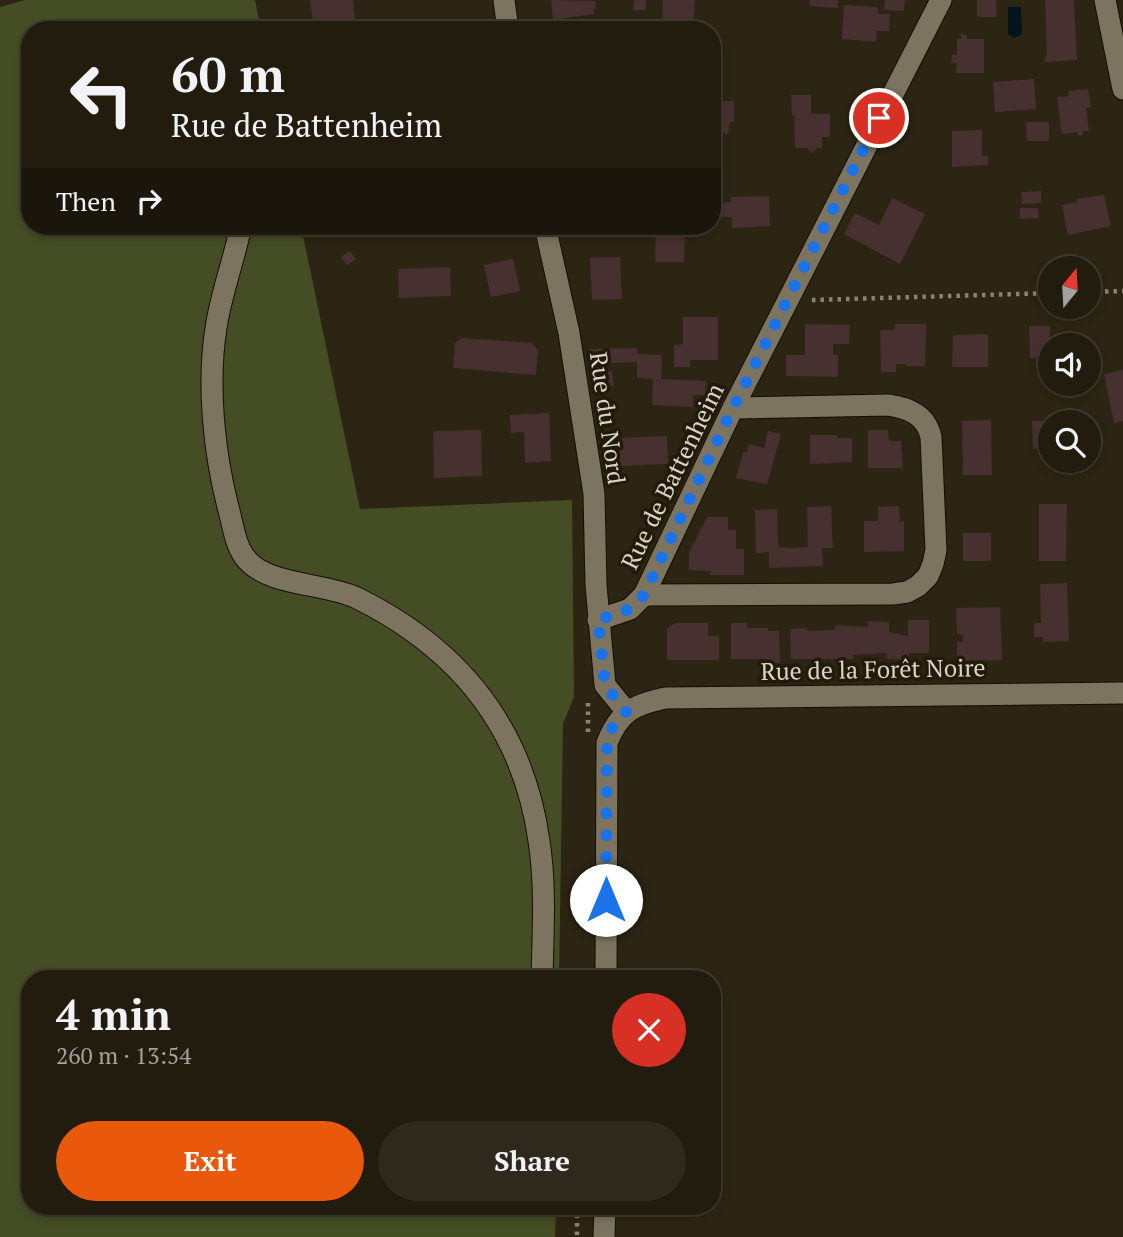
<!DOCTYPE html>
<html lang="en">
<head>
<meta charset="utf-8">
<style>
  body { margin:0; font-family:"PT Serif",serif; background:#2e291c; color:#f1f3f6; height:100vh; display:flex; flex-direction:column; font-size:26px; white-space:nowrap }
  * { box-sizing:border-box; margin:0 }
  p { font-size:23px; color:#a2a19e }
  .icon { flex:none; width:38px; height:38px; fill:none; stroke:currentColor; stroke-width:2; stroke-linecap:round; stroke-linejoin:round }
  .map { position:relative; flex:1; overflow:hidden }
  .details { position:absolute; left:21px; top:970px; width:700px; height:245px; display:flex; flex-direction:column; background:#221c0e; border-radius:28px; box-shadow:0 4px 10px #0003,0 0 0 2px #3f3a2e }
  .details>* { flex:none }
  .guide { position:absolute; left:21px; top:21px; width:700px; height:214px; border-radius:28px; box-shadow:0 4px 10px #0003,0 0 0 2px #3f3a2e; background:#221c0e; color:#f1f3f6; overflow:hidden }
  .needle { width:46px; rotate:18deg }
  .tools { position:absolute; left:1038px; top:256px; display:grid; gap:14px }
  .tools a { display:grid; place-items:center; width:63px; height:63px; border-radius:50%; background:#221c0e; box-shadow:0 4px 10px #0003,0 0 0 2px #3f3a2e; font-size:35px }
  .pin { position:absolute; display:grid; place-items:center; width:60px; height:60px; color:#fff; margin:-30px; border:4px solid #fff; border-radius:50%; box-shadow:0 2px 7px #0007 }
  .me { position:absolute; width:77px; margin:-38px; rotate:0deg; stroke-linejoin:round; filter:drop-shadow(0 0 5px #0008) }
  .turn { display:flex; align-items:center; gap:24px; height:147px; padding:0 35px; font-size:32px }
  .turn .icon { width:91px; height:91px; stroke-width:2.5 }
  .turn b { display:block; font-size:49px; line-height:60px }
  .then { display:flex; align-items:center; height:66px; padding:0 35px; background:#0003; gap:14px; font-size:26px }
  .round { display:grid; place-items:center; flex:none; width:74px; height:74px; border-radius:37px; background:#2e291c }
  .summary { display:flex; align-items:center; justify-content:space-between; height:119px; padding:0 35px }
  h1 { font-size:42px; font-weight:600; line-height:52px }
  .cta { display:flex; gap:14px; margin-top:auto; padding:14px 35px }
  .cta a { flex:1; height:80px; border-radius:42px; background:#ea580c; color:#fff; font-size:28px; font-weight:600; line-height:80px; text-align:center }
  .cta a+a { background:#2e291c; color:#f1f3f6 }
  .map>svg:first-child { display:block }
  .green { fill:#454d25 }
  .water { fill:#02151e }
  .building { fill:#463030 }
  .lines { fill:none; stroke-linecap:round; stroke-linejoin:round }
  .minor-casing { stroke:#150e01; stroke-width:23 }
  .path { stroke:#898374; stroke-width:4.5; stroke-dasharray:3.5 5; stroke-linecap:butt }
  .minor { stroke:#7d7460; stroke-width:21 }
  .route { stroke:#1a73e8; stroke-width:12; stroke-dasharray:0 21.6 }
  .labels { text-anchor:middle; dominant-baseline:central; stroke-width:7; stroke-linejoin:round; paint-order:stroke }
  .street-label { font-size:24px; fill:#d9d4c9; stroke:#231b0a }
</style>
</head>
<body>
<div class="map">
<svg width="1123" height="1237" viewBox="0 0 1123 1237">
  <rect width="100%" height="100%" fill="#2d2513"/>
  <polygon class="green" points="25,0 255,0 261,30 30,30 30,226 301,226 360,509 572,500 574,697 563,724 559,978 30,978 30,1206 556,1206 555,1237 0,1237 0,7"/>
  <polygon class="water" points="1008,7 1021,7 1022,34 1015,38 1008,34"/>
  <g class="building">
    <polygon points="310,0 353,0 355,25 360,25 361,30 314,30"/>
    <polygon points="551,0 595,1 596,9 593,9 594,14 553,20"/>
    <polygon points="634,0 646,0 646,10 633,10"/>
    <polygon points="663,0 695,0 693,30 662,30"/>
    <polygon points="810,0 838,0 838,8 810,6"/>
    <polygon points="885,0 905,0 904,11 884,10"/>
    <polygon points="977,0 996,0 997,17 977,17"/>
    <polygon points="1045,0 1074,0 1077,60 1044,62 1047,55"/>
    <polygon points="844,5 878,7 878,14 890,14 889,31 877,31 876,42 842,39"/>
    <polygon points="961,34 967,35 967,39 984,39 984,73 956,73 957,63 951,64 952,55 957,55 957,39 961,39"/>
    <polygon points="1034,79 1036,109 995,112 993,82"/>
    <polygon points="1088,89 1091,107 1086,108 1089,131 1082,131 1083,135 1078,136 1077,132 1062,134 1057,97 1069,96 1068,91"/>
    <polygon points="791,95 811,95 811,114 830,114 830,137 822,137 822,148 817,148 812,153 807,148 795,148 794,115 792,116"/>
    <polygon points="712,101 734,101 734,122 730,122 728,134 712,133"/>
    <polygon points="1026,122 1049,122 1049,141 1027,141"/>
    <polygon points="982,130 982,156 988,156 988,165 952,167 952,131"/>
    <polygon points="1041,191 1041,203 1022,204 1021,192"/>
    <polygon points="1104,195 1111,226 1068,235 1062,205 1077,202 1077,199"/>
    <polygon points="769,196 770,226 732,228 732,217 718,217 717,203 731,202 731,197"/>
    <polygon points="892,198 925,214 900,264 844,234 855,213 879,225"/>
    <polygon points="1020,208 1038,208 1039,218 1020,219"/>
    <polygon points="656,226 699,226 699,236 685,236 684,262 655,262"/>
    <polygon points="350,251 356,259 347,265 341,257"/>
    <polygon points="620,257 622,299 592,300 590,258"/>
    <polygon points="513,259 520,291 491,297 484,265"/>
    <polygon points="450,267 451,296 399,298 398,269"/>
    <polygon points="683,317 718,317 718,360 690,360 690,367 674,367 674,345 683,344"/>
    <polygon points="805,324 850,325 849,344 833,344 833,355 838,355 838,377 786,376 786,355 805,355"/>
    <polygon points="895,324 926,324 925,366 905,366 905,364 896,364 896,372 881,372 880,330 895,330"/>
    <polygon points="1029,326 1050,326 1050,340 1067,340 1067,345 1050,345 1050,381 1045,382 1045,367 1036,367 1036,358 1030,358"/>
    <polygon points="988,334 988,367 952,367 953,335"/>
    <polygon points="462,338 532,343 538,350 536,375 453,368 455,343"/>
    <polygon points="637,348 637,354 662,355 661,379 706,381 705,395 693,395 693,407 652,405 653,379 637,378 637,362 591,364 589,349"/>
    <polygon points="1123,370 1123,421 1114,423 1104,374"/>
    <polygon points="612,371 614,386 595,388 594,373"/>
    <polygon points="549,413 551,461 525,463 524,432 511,433 510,415"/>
    <polygon points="991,420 992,475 963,475 962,421"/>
    <polygon points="1032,421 1050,421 1050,448 1033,449"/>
    <polygon points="481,430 482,476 434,478 433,431"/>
    <polygon points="868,430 888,430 889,441 901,441 903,468 868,468"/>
    <polygon points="768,431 781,434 767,484 736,478 743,452 747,452 749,444 764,448"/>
    <polygon points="810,435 837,435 837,438 852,438 852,462 810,464"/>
    <polygon points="667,436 668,464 620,466 619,438"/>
    <polygon points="628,476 629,484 609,486 608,478"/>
    <polygon points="1039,504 1067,504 1066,561 1039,561"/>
    <polygon points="831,506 833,548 822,548 823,566 769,568 769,552 756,553 755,510 777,509 778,547 791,548 808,547 807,507"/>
    <polygon points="899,506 900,522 904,521 904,551 864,552 864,521 878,521 878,507"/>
    <polygon points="707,517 728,517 728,530 736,530 736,549 744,549 744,575 710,575 711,571 689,570 689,553"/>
    <rect x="963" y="533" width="28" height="28"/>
    <polygon points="1067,583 1069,641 1043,642 1043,637 1034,637 1034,623 1041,623 1040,584"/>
    <polygon points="1000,607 1002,660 957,661 957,642 963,642 963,635 957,634 956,608"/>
    <polygon points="908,620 929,620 929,653 909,653 909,660 887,659 887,653 853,655 853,659 791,659 790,629 807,628 807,631 835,630 835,625 868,627 868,621 889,622 889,632 908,636"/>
    <polygon points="675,623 708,623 708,636 719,636 719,660 667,660 667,629"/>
    <polygon points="731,623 747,623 747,628 768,628 768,631 779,631 780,663 768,663 767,659 731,659"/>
  </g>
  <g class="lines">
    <defs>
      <g id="minor">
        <polyline points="504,0 508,30"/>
        <polyline points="1105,0 1123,89"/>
        <path d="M241 226C234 260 221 294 216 328 207 385 214 452 228 507 233 524 235 548 248 561 271 586 326 583 357 598 458 648 523 727 539 841 546 886 543 933 542 978"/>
        <polyline points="545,226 569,333 594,494 596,585 605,685 626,711"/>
        <path d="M644 595 893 594 907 592 918 586 928 576 933 564 936 550 931 437C926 415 909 408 888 405L733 408"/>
        <polyline points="598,620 630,609 644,595 733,408 941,0"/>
        <path d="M606 978 607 743C619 712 633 705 665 698L1123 693"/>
        <polyline points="604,1237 605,1206"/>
      </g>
    </defs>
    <use href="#minor" class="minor-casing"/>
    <g class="path">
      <polyline points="1088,292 1123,291"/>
      <polyline points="812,300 1050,293"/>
      <polyline points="588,732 588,699"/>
      <polyline points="577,1206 577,1237"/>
    </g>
    <use href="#minor" class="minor"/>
  </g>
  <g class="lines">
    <polyline class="route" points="606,900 607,743 613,726 626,712 605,685 598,620 630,609 644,595 733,408 879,118"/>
  </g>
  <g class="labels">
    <g class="street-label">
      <text transform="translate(608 418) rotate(82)">Rue du Nord</text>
      <text transform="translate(672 476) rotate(-64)">Rue de Battenheim</text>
      <text transform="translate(873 669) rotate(-1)">Rue de la Forêt Noire</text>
    </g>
  </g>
</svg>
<div class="tools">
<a><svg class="needle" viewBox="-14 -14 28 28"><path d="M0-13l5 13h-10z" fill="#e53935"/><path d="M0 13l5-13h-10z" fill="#a2a19e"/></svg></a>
<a><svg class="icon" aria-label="sound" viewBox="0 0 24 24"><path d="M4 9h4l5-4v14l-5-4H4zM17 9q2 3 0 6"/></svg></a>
<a><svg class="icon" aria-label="search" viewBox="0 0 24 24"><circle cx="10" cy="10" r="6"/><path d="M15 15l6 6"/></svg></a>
</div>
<div class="pin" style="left:879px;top:118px;background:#d93025"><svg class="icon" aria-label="arrive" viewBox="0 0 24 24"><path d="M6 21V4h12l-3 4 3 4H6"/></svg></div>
<svg class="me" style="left:606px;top:900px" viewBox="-20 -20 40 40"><circle r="19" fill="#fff"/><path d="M0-13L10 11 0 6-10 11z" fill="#1a73e8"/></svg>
<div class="guide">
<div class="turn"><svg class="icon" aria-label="left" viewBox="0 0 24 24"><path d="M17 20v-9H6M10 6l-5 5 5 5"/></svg><div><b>60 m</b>Rue de Battenheim</div></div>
<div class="then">Then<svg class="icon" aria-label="right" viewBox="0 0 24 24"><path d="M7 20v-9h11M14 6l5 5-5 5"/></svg></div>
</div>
<section class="details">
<div class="summary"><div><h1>4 min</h1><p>260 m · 13:54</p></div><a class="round" style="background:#d93025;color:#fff"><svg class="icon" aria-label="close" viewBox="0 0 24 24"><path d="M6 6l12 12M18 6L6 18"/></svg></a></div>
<div class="cta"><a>Exit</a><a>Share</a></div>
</section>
</div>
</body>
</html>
